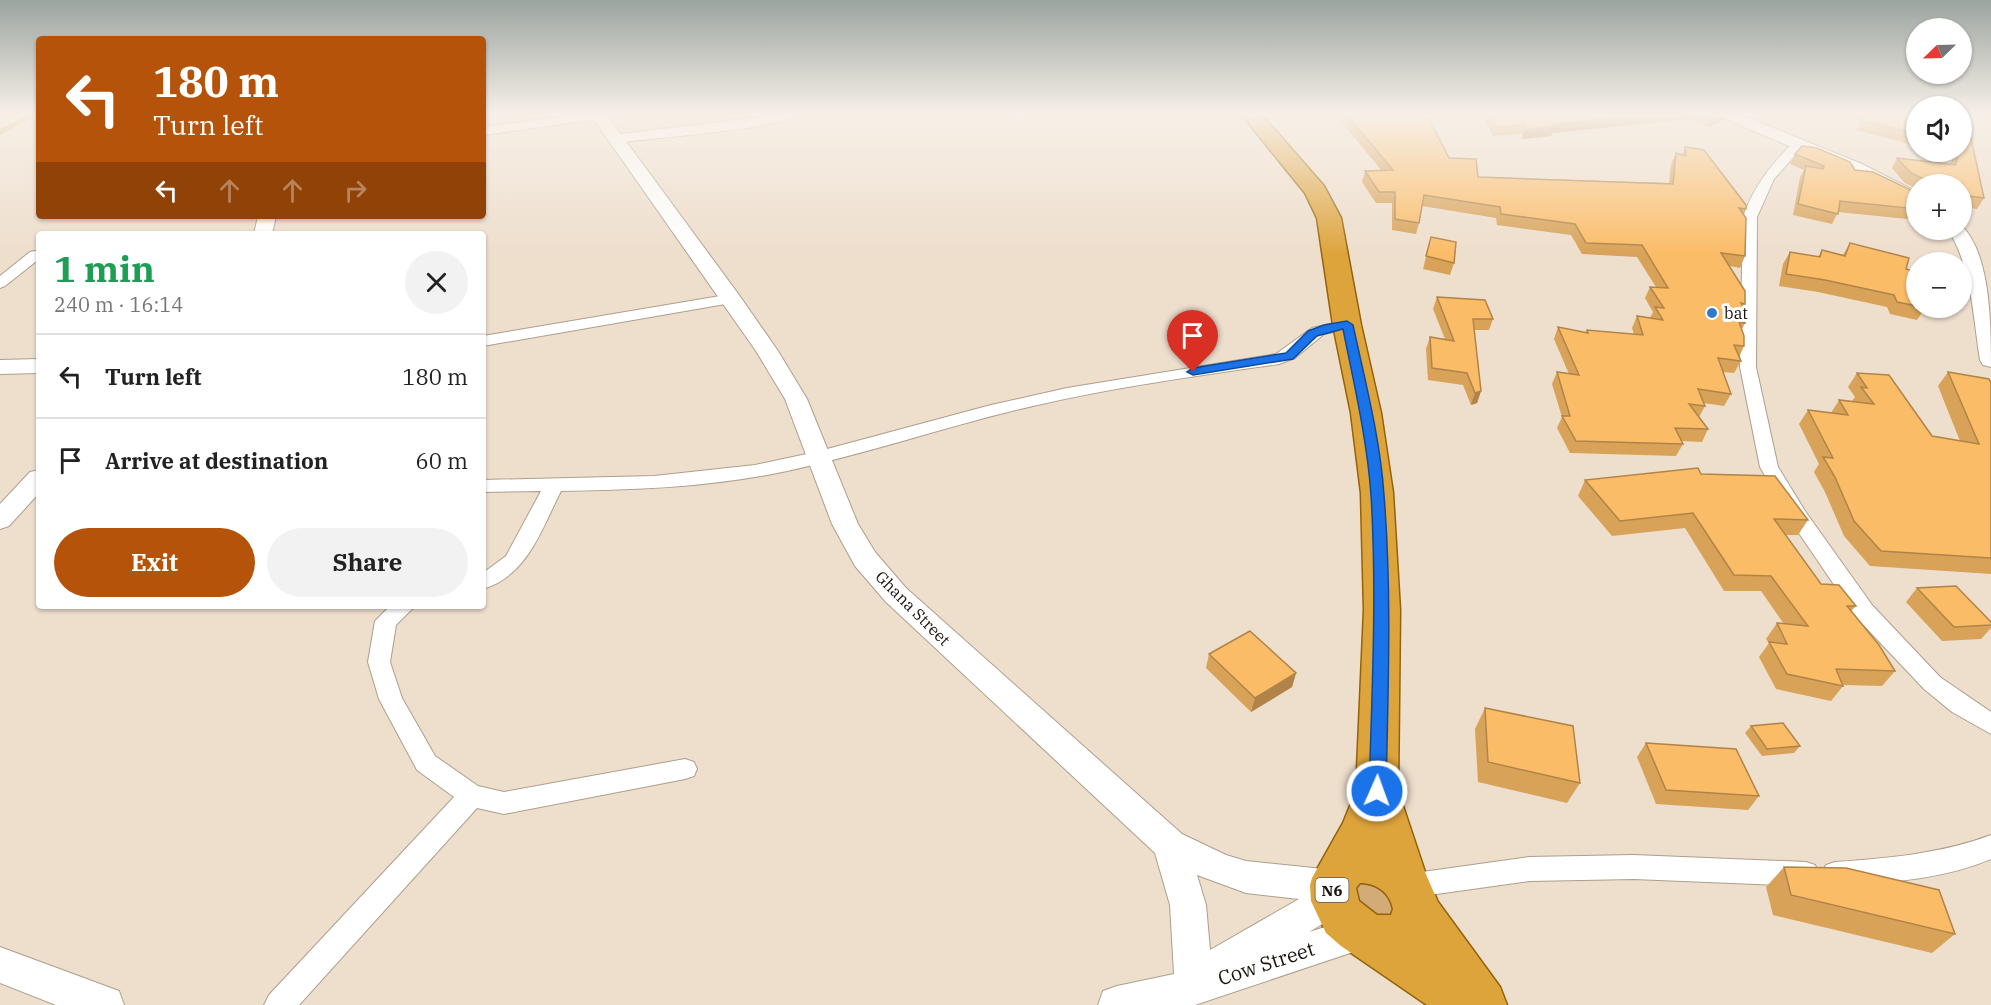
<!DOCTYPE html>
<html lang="en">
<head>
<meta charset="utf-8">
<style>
  body { margin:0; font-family:"IBM Plex Serif",serif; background:#f2f2f2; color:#222; height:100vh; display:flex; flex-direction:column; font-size:22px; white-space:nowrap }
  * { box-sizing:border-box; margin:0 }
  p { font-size:20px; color:#767676 }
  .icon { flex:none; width:33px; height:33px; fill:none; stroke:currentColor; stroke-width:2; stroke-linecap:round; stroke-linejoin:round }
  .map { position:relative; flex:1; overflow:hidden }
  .drawer { position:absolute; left:36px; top:231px; width:450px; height:378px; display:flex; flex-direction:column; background:#fff; border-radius:6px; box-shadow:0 2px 4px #0004 }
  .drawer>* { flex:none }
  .hud { position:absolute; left:36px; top:36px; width:450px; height:183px; border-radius:6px; box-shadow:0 2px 4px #0004; background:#b45309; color:#fff; overflow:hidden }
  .needle { width:39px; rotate:247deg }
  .tools { position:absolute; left:1906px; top:18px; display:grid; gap:12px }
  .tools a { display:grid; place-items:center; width:66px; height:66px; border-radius:50%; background:#fff; box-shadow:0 2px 4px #0004; font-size:30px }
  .pin { position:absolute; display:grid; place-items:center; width:51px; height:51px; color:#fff; margin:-62px -26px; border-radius:50% 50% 50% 0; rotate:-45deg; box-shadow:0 0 6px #0007 }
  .pin .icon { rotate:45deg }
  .me { position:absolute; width:66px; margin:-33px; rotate:2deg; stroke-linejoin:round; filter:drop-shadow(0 0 4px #0008) }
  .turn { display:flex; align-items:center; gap:21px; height:126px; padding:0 18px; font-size:27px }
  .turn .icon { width:78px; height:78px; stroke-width:2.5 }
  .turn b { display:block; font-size:42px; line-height:51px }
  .lanes { display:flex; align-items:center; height:57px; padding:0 18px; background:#0003; justify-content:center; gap:30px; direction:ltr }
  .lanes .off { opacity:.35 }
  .round { display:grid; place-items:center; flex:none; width:63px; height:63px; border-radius:32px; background:#f2f2f2 }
  .headline { display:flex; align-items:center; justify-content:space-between; height:102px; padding:0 18px }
  h1 { font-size:36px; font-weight:700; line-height:45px; color:#1e9e55 }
  .button { display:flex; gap:12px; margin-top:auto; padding:12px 18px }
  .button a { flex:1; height:69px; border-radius:36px; background:#b45309; color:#fff; font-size:24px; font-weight:700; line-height:69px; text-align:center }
  .button a+a { background:#f2f2f2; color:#222 }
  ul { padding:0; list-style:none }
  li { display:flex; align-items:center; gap:18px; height:84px; padding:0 18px; border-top:2px solid #e0e0e0 }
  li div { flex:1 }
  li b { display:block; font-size:22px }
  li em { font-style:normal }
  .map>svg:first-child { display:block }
  .green { fill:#d3ab77 }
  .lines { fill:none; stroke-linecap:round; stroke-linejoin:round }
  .stream { stroke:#c78b32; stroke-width:5 }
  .minor-casing { stroke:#ad9f8d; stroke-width:2 }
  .tertiary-casing { stroke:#ad9f8d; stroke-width:2 }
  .trunk-casing { stroke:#93630c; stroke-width:3 }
  .minor { fill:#fff; fill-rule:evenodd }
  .tertiary { fill:#fff; fill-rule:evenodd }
  .trunk { fill:#dea43c; fill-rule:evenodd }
  .wall { fill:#d8a259 }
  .shaded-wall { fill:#b08448 }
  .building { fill:#fbbc67; stroke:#b08448; stroke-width:1.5 }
  .route { fill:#1a73e8; stroke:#114b97; stroke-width:1.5 }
  .poi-dot { fill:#307ccc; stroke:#fff; stroke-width:2 }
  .labels { text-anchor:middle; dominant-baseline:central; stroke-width:6; stroke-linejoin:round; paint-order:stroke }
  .shield { fill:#fff; stroke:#5e5a56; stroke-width:1.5 }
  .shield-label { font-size:15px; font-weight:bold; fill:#19140d }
  .poi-label { font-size:16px; fill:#19140d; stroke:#fff; text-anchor:start }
  .street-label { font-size:16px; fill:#19140d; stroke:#fff }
  .near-street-label { font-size:20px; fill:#19140d; stroke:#fff }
</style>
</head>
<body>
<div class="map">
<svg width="1991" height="1005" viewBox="0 0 1991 1005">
  <rect width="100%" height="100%" fill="#eedecc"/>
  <polygon class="green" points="1367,882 1386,887 1394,909 1391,913 1380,917 1361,910 1356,892 1357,887"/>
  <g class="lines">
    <polyline class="stream" points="0,132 34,114"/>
    <defs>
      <g id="minor">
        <polygon points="583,114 605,115 599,119 483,135 483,127"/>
        <path d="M784 114H801C786 128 644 139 614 143L608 139 614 135Z"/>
        <path d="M1799 140 1805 144 1774 179 1757 217 1756 367 1778 467 1805 511 1872 605 1940 677 1991 712V734L1952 712 1924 689 1856 617 1790 520 1760 467 1740 367 1743 217C1754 186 1771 164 1795 141Z"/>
        <polygon points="35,251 39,252 39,259 5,286 0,288 0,276 30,252"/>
        <polygon points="732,294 740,299 737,302 483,346 483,336"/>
        <path d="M1347 320 1355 325 1353 328 1324 334 1295 358 1279 364C1197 376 1114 387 1033 406 950 425 870 453 787 471 713 487 637 490 561 491 541 530 528 575 483 589V573L506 556 541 491 483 492V480L654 476 755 465 816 452 991 405 1067 388 1276 354 1312 328Z"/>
        <polygon points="390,606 415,606 396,625 390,662 402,698 435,756 478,786 504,792 685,759 694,762 697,769 694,776 685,779 504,814 477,808 299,1005 264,1005 269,995 454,797 417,770 379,699 368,662 375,621"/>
        <path d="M1991 835V859C1942 880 1888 882 1835 886L1826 883 1822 874 1826 865 1835 862C1889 858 1940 854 1991 835Z"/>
        <polygon points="1634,855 1806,862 1815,865 1819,874 1815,883 1806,886 1634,879 1529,881 1408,898 1398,895 1395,886 1398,877 1408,874 1529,857"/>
      </g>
      <g id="tertiary">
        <path d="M590 114H606L739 295 778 351 807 399 858 524 875 552 906 588 1182 834 1226 855 1246 861 1333 870 1345 874 1351 886 1348 892 1351 898 1346 910 1309 932 1361 916 1374 921 1379 933 1374 945 1195 1005H1098L1103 991 1117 986 1174 974 1170 905 1155 853 886 602 855 566 832 524 785 399 756 351ZM1197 875 1246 893 1299 899 1210 950 1206 905Z"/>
        <polygon points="1719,114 1739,114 1862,164 1917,192 1917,204 1850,172 1721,117"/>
        <polygon points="258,216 276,216 272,234 254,234"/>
        <path d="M1962 226C1991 255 1991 327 1991 367L1983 365 1980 360C1973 318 1972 266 1948 230H1962Z"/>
        <polygon points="39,359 39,373 0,374 0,360"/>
        <polygon points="39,470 39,493 9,526 0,529 0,504 30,472"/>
        <polygon points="0,947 119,991 124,1005 56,1005 0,983"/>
      </g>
      <path id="trunk" d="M1241 114H1261L1324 186 1341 218 1361 325 1381 413 1393 493 1400 610 1398 791 1425 872 1438 902 1500 987 1507 1005H1427L1341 946 1326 933 1311 901 1310 885 1312 878 1343 823 1356 791 1364 610 1361 493 1351 413 1333 325 1317 218 1305 193ZM1360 883C1377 883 1390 893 1393 909L1391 915H1377L1359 901 1356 888Z"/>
    </defs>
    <use href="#minor" class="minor-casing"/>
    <use href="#tertiary" class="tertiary-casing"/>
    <use href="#trunk" class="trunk-casing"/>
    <use href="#minor" class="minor"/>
    <use href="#tertiary" class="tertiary"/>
    <use href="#trunk" class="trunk"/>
  </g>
  <g class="wall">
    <polygon points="1335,114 1427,114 1449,158 1478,177 1669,183 1671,164 1676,153 1682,155 1685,147 1746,209 1743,214 1745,256 1740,268 1730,266 1745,304 1743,307 1745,323 1742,329 1744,346 1739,357 1741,361 1734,373 1723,372 1731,394 1724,406 1703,403 1705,406 1699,417 1708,429 1702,442 1681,441 1683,444 1676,456 1570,453 1557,428 1562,417 1552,384 1557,372 1569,374 1554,339 1558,327 1585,333 1587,330 1634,334 1632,328 1637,316 1650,318 1653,312 1645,298 1650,287 1656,287 1637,257 1582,254 1571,235 1497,225 1496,218 1422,206 1419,223 1416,234 1392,230 1392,203 1376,203 1362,182 1365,171 1382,171"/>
    <polygon points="1481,114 1726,114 1723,120 1708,127 1690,119 1552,133 1551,136 1522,139 1522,134 1493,136"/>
    <polygon points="1845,114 1917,114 1917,146 1856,130 1862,119 1846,115"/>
    <polygon points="1969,129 1984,198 1977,209 1962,207 1962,184 1917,184 1917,189 1905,183 1892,168 1897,158 1951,164 1953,155 1939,152 1962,152"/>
    <polygon points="1795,154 1855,170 1917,193 1917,220 1838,212 1832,224 1793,215 1800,177 1804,170 1790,164"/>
    <polygon points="1431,237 1454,263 1450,275 1423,269"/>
    <polygon points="1850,243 1906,269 1917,272 1917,308 1925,308 1917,320 1890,314 1887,307 1818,292 1779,286 1783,264 1790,252 1818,257 1822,250 1843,255"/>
    <polygon points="1437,297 1493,319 1489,330 1474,330 1481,391 1477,403 1471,405 1463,385 1428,380 1426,349 1430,337 1445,339 1433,309"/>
    <polygon points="1948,372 1991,383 1991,574 1870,566 1844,536 1825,492 1814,472 1819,464 1799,424 1808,410 1831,413 1839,400 1852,401 1855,397 1848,387 1857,373 1932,436 1960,441 1938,386"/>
    <polygon points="1701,474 1808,520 1798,535 1785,535 1821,584 1856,606 1851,611 1895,671 1882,686 1843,685 1843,686 1831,701 1776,689 1759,657 1769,643 1766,639 1777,623 1784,624 1761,591 1724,591 1685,528 1612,536 1578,496 1585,480"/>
    <polygon points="1917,588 1991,622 1991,628 1981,639 1942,641 1906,602"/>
    <polygon points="1209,654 1296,673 1292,687 1251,712 1206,668"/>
    <polygon points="1485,708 1580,783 1567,803 1478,782 1475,729"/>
    <polygon points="1751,726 1800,746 1794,753 1762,756 1745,733"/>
    <polygon points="1646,743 1759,796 1748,810 1656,804 1637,757"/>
    <polygon points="1784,867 1955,934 1932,953 1773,915 1766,887"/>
  </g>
  <g class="shaded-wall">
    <polygon points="1656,114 1693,114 1690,119 1552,133 1551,136 1522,139 1525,130 1554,124"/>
    <polygon points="1722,114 1726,114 1723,120 1708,127 1712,118"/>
    <polygon points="1481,391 1477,403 1471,405 1475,393"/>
    <polygon points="1296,673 1292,687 1251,712 1255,698"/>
  </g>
  <g class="building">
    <polygon points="1346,114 1427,114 1449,158 1476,159 1478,177 1673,184 1676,153 1686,156 1685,147 1704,150 1746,205 1746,209 1739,208 1746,218 1745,256 1721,253 1745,291 1745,304 1741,303 1745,310 1745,323 1739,322 1744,336 1744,346 1734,345 1741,361 1718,358 1731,394 1698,389 1705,406 1689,404 1708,429 1675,428 1683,444 1576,441 1562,416 1570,416 1557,372 1579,375 1558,327 1588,333 1587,330 1643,335 1637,316 1663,320 1655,307 1664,308 1650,287 1668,288 1642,245 1586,243 1575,224 1501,214 1500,207 1424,195 1419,223 1395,219 1395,192 1379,192 1365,171 1393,170"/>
    <polygon points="1489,114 1656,114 1554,124 1554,126 1525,130 1525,125 1496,127"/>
    <polygon points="1703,114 1722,114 1712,118"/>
    <polygon points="1867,114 1917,114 1917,134 1861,120"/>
    <polygon points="1962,114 1969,114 1969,129 1984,198 1962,195 1962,184 1925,184 1924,179 1911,173 1897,158 1956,165 1958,152 1962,152"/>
    <polygon points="1802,146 1817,148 1850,162 1855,170 1873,172 1917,193 1917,209 1840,201 1838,214 1798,204 1806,166 1823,169 1824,166 1795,154"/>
    <polygon points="1431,237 1456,242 1454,263 1426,256"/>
    <polygon points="1850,243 1909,258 1906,269 1917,272 1917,306 1897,302 1894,295 1825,280 1786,274 1790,252 1820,257 1822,250 1845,256"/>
    <polygon points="1437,297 1485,300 1493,319 1473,319 1481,391 1475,393 1467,373 1432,368 1430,337 1454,341"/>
    <polygon points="1948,372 1989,379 1991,383 1991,558 1881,551 1854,521 1835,477 1823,457 1833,458 1808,410 1848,415 1839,400 1874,404 1861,387 1867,388 1857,373 1889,375 1932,436 1979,444"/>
    <polygon points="1698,468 1701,474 1775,476 1808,520 1774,519 1821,584 1839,585 1856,606 1847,606 1879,645 1895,671 1836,669 1843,686 1787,674 1769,642 1787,644 1777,623 1808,626 1771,576 1734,575 1693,513 1620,521 1585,480"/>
    <polygon points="1956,586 1991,622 1991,625 1954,627 1917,588"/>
    <polygon points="1250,631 1296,673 1255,698 1209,654"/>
    <polygon points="1485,708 1573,726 1580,783 1488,762"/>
    <polygon points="1783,723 1800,746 1767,749 1751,726"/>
    <polygon points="1646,743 1736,749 1759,796 1666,790"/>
    <polygon points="1784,867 1846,868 1939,890 1955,934 1791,895"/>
  </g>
  <linearGradient id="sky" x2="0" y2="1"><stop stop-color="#9ba49f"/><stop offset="0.45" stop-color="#f7f0e8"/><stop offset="1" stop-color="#f7f0e8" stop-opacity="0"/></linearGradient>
  <rect width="1991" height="254" fill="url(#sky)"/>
  <path class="route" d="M1347 321 1353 325C1365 381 1380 437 1384 495 1392 593 1388 692 1386 791L1384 796 1377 798 1371 796 1369 791C1372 692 1377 593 1371 495 1367 439 1354 384 1343 329L1317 336 1293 359 1193 375 1187 372 1193 368 1286 353 1308 331 1324 325Z"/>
  <circle class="poi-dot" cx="1712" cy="313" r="6"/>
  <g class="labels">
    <rect class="shield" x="1315.5" y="878" width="33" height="24" rx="4.5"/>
    <g class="shield-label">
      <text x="1332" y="890">N6</text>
    </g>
    <g class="poi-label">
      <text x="1724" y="313">bat</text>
    </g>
    <g class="street-label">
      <text transform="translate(913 608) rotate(45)">Ghana Street</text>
    </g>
    <g class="near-street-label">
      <text transform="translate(1266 963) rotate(-18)">Cow Street</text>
    </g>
  </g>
</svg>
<div class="tools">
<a><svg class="needle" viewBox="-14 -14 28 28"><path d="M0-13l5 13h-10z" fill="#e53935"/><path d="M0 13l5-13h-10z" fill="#767676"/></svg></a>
<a><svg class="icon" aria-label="sound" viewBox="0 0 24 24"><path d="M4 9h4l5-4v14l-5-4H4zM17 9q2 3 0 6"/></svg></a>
<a>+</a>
<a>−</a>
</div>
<div class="pin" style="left:1193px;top:372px;background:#d93025"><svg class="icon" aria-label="arrive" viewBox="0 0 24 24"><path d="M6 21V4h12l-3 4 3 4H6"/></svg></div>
<svg class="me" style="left:1377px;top:791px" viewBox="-20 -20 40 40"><circle r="17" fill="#1a73e8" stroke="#fff" stroke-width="3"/><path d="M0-11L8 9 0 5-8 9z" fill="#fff"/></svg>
<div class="hud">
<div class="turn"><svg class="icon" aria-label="left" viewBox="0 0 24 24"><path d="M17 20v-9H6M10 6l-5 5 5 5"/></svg><div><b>180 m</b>Turn left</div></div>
<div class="lanes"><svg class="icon" aria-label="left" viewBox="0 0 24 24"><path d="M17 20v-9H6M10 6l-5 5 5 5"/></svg><svg class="icon off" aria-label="ahead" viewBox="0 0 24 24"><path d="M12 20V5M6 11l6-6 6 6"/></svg><svg class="icon off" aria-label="ahead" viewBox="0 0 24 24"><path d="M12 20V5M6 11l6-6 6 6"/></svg><svg class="icon off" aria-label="right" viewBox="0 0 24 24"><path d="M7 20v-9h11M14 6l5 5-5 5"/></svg></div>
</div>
<section class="drawer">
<div class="headline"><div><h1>1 min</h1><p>240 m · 16:14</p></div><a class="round"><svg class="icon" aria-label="close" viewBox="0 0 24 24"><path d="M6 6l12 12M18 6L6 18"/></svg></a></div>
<ul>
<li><svg class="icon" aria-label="left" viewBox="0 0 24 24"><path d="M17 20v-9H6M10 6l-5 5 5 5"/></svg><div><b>Turn left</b></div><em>180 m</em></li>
<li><svg class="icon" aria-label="arrive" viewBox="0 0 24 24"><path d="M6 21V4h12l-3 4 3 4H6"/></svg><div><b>Arrive at destination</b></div><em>60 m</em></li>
</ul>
<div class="button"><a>Exit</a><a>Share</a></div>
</section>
</div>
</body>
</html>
